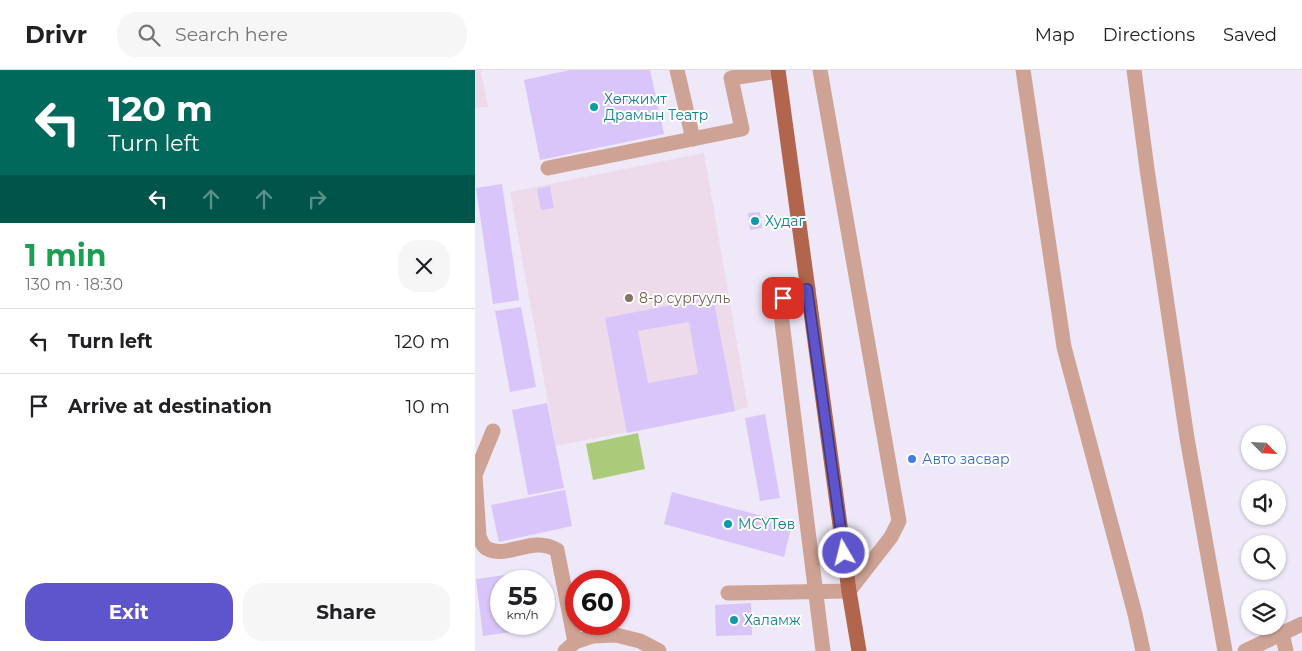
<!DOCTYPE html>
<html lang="en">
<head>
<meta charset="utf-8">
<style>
  body { margin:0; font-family:Montserrat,sans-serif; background:#f6f6f6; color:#202124; height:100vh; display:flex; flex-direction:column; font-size:19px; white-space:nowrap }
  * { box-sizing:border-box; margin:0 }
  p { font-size:16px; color:#757577 }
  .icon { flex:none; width:28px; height:28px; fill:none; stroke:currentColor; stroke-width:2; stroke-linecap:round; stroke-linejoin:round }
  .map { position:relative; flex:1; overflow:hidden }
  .side { display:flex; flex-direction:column; background:#fff; width:475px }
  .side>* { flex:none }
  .banner { background:#00695c; color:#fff; overflow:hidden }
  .needle { width:32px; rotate:114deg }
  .tools { position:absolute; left:766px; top:355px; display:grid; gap:10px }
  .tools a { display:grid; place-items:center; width:45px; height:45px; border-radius:50%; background:#fff; box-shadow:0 1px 4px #0004; font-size:25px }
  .speed { position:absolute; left:15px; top:500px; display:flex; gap:10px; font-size:25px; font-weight:700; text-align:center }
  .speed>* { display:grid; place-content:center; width:65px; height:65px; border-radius:50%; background:#fff; box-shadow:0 1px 4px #0004; line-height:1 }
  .speed small { font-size:12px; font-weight:400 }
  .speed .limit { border:8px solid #d22; background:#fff; color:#111 }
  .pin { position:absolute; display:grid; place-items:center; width:42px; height:42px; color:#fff; margin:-21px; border-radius:10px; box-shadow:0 2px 8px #0006 }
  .me { position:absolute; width:55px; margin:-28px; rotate:352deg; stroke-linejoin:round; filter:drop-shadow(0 0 4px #0008) }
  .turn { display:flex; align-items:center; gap:18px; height:105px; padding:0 25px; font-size:22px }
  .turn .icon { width:65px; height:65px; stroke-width:2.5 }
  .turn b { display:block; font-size:35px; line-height:42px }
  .lanes { display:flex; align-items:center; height:48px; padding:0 25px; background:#0003; justify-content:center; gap:25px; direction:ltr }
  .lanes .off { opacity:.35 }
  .round { display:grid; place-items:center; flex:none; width:52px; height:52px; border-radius:20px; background:#f6f6f6 }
  .summary { display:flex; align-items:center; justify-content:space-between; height:85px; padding:0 25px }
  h1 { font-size:30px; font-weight:700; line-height:38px; color:#1e9e55 }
  .primary-button { display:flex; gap:10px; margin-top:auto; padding:10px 25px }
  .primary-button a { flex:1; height:58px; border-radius:20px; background:#5e54cc; color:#fff; font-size:20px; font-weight:700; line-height:58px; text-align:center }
  .primary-button a+a { background:#f6f6f6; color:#202124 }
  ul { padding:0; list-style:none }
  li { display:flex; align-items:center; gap:15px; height:65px; padding:0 25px; border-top:1px solid #e0e0e0 }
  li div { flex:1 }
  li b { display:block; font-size:19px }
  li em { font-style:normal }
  header { display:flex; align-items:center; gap:30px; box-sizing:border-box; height:70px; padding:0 25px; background:#fff; border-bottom:1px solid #e0e0e0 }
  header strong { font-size:24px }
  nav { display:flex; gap:28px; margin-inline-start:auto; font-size:18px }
  .search { width:350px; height:45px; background:#f6f6f6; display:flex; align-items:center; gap:12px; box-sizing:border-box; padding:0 18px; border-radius:20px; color:#757577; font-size:19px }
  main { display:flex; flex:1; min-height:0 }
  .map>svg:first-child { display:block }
  .education { fill:#eddbeb }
  .green { fill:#accb7a }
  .building { fill:#d9c5f9; fill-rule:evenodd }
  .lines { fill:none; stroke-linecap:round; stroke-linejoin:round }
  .minor { stroke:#cea395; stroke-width:15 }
  .major { stroke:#b0654c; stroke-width:15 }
  .route-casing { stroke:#3d3785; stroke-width:12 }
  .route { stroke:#5e54cc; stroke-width:9 }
  .culture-dot { fill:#0f9aa8; stroke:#fff; stroke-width:2 }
  .education-dot { fill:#8d6e63; stroke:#fff; stroke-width:2 }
  .shop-dot { fill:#3f7fe0; stroke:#fff; stroke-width:2 }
  .labels { text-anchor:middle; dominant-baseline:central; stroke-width:4; stroke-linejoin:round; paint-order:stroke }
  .culture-label { font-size:14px; fill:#0d838f; stroke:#fff; text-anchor:start }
  .education-label { font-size:14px; fill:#785e54; stroke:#fff; text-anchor:start }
  .shop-label { font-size:14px; fill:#366cbe; stroke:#fff; text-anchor:start }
</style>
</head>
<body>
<header>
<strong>Drivr</strong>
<div class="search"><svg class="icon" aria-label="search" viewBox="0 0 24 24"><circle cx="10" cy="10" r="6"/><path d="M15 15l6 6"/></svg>Search here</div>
<nav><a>Map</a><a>Directions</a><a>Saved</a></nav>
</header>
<main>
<section class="side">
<div class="banner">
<div class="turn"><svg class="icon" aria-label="left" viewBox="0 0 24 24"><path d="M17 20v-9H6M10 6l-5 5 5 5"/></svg><div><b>120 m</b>Turn left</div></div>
<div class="lanes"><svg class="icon" aria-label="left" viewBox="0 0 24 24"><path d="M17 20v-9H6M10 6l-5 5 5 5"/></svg><svg class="icon off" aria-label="ahead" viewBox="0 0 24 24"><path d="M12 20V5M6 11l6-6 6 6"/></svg><svg class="icon off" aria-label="ahead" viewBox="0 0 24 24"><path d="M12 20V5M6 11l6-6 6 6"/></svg><svg class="icon off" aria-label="right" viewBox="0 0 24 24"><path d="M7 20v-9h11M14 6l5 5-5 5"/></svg></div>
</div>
<div class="summary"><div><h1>1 min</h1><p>130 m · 18:30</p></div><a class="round"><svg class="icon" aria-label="close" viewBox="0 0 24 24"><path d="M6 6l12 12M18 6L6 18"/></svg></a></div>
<ul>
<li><svg class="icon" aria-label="left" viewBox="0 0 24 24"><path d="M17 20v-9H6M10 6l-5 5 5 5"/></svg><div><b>Turn left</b></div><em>120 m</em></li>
<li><svg class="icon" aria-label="arrive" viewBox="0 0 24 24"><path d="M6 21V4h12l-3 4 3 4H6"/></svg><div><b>Arrive at destination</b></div><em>10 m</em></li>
</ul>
<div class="primary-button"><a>Exit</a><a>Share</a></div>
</section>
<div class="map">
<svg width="827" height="581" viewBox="0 0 827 581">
  <rect width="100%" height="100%" fill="#eee8f8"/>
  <g class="education">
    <polygon points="0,0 7,0 6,2 13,37 0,38"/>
    <polygon points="229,83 273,337 258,341 81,376 35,122"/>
  </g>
  <polygon class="green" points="163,363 170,399 118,410 111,374"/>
  <g class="building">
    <polygon points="95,0 175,0 189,64 65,90 49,10"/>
    <polygon points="27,114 44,230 18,234 1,118"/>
    <polygon points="75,116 79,138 66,140 62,119"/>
    <polygon points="285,142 287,158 275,160 273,143"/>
    <path d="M238 227 260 341 152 363 130 248ZM214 252 223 304 173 313 163 261Z"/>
    <polygon points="46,237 61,317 35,322 20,241"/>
    <polygon points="72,333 89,418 53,425 37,340"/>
    <polygon points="290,344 305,428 285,431 270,348"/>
    <polygon points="90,420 97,456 24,472 16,435"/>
    <polygon points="197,422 317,454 309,487 189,454"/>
    <polygon points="52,502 53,511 26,511 26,554 59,554 59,559 8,566 1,509"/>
    <polygon points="276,533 277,565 241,566 240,535"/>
  </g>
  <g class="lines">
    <g class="minor">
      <polyline points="202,0 218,69"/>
      <polyline points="548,0 589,277 660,544 668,581"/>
      <polyline points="659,0 672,99 712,368 750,581"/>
      <polyline points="73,98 267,59 256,8 303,1"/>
      <polyline points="333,219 308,227 305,236 348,581"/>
      <path d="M18 361 0 405 4 466C6 471 8 477 13 479 33 489 57 465 82 480L100 572"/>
      <polyline points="253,523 374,521 416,467 424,451 345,0"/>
      <polyline points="807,563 811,581"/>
      <polyline points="90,581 100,572 118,566 141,565 165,571 184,581"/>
      <polyline points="770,581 827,554"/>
    </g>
    <polyline class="major" points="303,0 374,521 384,581"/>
  </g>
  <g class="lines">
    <defs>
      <polyline id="route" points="308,228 332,219 369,483"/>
    </defs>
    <use href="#route" class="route-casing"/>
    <use href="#route" class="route"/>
  </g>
  <g class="culture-dot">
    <circle cx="119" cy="37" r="5"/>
    <circle cx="280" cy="151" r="5"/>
    <circle cx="253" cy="454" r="5"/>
    <circle cx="259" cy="550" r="5"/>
  </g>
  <circle class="education-dot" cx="154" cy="228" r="5"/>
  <circle class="shop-dot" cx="437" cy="389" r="5"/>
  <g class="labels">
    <g class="culture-label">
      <text x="129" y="29">Хөгжимт<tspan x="129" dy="16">Драмын Театр</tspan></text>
      <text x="290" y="151">Худаг</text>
      <text x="263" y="454">МСҮТөв</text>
      <text x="269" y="550">Халамж</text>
    </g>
    <g class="education-label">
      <text x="164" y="228">8-р сургууль</text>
    </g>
    <g class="shop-label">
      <text x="447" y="389">Авто засвар</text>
    </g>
  </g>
</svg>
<div class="tools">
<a><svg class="needle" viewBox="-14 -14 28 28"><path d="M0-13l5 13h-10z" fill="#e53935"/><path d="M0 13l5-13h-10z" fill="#757577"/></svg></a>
<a><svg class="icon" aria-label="sound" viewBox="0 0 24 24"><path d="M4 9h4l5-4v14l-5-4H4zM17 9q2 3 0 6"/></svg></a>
<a><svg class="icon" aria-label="search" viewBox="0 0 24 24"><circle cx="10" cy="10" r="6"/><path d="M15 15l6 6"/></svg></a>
<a><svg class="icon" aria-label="layers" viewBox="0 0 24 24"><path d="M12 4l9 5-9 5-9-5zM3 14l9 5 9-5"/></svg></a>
</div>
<div class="speed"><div>55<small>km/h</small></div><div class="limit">60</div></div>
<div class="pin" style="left:308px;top:228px;background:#d93025"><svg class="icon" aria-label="arrive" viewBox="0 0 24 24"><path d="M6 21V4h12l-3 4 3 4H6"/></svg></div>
<svg class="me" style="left:369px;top:483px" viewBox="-20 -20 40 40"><circle r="17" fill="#5e54cc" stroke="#fff" stroke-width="3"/><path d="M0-11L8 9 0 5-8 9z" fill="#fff"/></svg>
</div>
</main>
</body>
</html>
